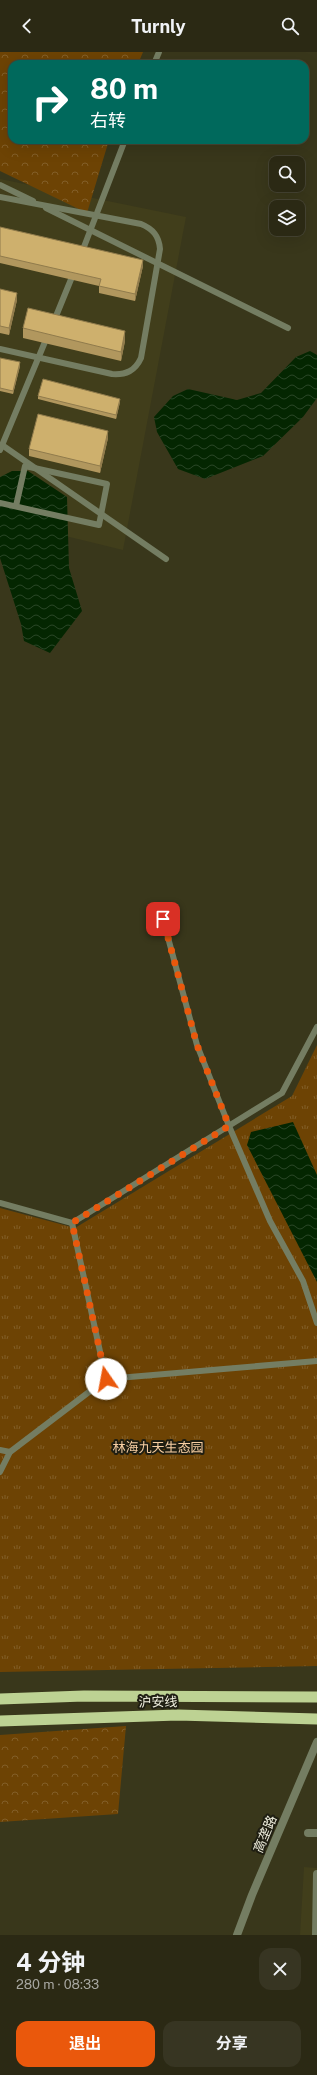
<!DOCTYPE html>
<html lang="zh">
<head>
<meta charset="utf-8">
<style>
  body { margin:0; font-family:"Public Sans","Noto Sans SC",sans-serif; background:#373522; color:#f1f3f6; height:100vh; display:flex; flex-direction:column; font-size:15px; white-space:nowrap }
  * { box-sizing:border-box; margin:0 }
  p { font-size:13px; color:#a6a6a0 }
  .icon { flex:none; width:22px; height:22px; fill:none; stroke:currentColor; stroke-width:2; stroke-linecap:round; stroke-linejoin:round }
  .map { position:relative; height:1883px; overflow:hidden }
  .details { display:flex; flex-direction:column; background:#2b2914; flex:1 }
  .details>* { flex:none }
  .top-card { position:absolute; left:8px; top:8px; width:301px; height:84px; border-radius:12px; box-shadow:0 4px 16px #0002,0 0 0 1px #474534; background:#00695c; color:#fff; overflow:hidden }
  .fabs { position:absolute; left:269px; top:104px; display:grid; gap:8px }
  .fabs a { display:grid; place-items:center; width:36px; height:36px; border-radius:8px; background:#2b2914; box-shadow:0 4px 16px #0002,0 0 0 1px #474534; font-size:20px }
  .pin { position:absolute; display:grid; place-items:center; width:34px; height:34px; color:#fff; margin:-17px; border-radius:8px; box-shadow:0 2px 6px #0006 }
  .me { position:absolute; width:44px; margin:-22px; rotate:348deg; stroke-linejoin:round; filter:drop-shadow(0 0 3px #0008) }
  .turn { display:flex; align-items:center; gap:14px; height:84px; padding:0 16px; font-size:18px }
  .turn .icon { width:52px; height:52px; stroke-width:2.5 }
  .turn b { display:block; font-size:28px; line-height:34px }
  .round { display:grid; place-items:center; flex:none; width:42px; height:42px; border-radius:12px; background:#373522 }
  .summary { display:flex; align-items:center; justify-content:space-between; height:68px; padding:0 16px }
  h1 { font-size:24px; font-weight:700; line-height:30px }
  .button { display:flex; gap:8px; margin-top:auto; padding:8px 16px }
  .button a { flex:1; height:46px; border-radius:12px; background:#ea580c; color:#fff; font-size:16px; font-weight:700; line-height:46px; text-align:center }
  .button a+a { background:#373522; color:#f1f3f6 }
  header { display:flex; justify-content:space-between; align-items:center; height:52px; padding:0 16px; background:#2b2914; font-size:18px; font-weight:700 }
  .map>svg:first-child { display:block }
  .built { fill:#413e1b }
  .forest { fill:url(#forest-crowns) }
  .park { fill:url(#park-tufts) }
  .water { fill:url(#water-waves) }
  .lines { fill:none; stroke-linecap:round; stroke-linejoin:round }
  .service { stroke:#747d62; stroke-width:6 }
  .minor { stroke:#747d62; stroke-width:8 }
  .tertiary { stroke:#747d62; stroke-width:8 }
  .trunk { stroke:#bdd293; stroke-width:11 }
  .wall { fill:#b1975e }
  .shaded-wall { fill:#907b4c }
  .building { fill:#ceb06d; stroke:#907b4c }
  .route { stroke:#ea580c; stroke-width:7; stroke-dasharray:0 12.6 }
  .labels { text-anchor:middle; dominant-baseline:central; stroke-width:4; stroke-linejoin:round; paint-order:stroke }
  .park-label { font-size:13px; fill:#f7cea2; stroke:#1f1e12 }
  .street-label { font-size:13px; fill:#eeeddd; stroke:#1f1e12 }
</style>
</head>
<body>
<header><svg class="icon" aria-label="back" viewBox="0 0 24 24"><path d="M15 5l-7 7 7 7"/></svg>Turnly<svg class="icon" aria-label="search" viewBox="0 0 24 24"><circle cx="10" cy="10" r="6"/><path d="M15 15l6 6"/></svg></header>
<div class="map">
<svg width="317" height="1883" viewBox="0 0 317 1883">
  <defs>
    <pattern id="forest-crowns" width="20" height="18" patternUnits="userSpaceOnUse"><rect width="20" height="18" fill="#6d4304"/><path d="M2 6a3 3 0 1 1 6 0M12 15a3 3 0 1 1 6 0" fill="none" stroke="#825e28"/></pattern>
    <pattern id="park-tufts" width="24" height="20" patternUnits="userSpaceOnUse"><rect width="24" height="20" fill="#6d4304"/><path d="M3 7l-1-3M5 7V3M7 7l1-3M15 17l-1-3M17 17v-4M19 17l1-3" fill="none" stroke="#825e28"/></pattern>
    <pattern id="water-waves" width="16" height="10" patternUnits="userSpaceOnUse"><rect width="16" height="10" fill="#042601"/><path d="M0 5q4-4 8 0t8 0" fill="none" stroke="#294626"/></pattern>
  </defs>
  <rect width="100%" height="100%" fill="#39371b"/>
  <g class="built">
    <polygon points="0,127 186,165 123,498 0,468"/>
    <polygon points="304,1815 317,1816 317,1883 300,1883"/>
  </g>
  <g class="forest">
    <polygon points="0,0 143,0 138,12 12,12 12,88 109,88 87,161 0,119"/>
    <polygon points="126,1674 118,1762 0,1770 0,1683"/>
  </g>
  <polygon class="park" points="317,993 317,1614 0,1620 0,1156 75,1176 292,1044"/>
  <g class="water">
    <polygon points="310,299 317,303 317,346 303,365 263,404 205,427 178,417 157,380 154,365 173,344 188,337 237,348 261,341 296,305"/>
    <polygon points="12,419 28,419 67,445 69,516 82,559 50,601 24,589 21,572 0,506 0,425"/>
    <polygon points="293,1070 317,1123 317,1230 247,1093 251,1080"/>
  </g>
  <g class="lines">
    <g class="service">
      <polyline points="154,12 159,0"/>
      <polyline points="0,133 33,149"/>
      <path d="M0 145 141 172C153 177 159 184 160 197L141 306C135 319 126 323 112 322L0 297"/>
      <polyline points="46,156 288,276"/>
      <polyline points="82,200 125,88"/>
      <polyline points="54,269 74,220"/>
      <polyline points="2,393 166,507"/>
      <polyline points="0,398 47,285"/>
      <polyline points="0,451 99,473 107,432 25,414 16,454"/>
      <polyline points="163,867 197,993 229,1074 270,1169 303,1229 317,1271"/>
      <polyline points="0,1151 72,1171 282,1041 317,975"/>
      <polyline points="72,1171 106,1327"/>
      <polyline points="0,1398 10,1400"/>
      <polyline points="0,1420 10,1400 106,1327 317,1309"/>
    </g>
    <g class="minor">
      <polyline points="237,1883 252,1843 317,1690"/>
      <polyline points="316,1883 317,1822"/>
    </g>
    <polyline class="tertiary" points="308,1781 317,1781"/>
    <g class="trunk">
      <polyline points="0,1647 84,1644 317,1645"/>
      <polyline points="0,1669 178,1663 317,1667"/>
    </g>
  </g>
  <g class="wall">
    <polygon points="0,175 143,214 135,249 99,241 99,234 0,211"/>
    <polygon points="0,237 17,248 9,283 0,281"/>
    <polygon points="23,276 125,289 121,309 23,286"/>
    <polygon points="0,306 20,314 13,342 0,339"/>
    <polygon points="38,344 120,350 116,367 38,347"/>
    <polygon points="108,386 100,421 29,404 29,397"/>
  </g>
  <g class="shaded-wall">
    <polygon points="143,208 143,214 135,249 135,242"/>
    <polygon points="17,241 17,248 9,283 9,276"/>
    <polygon points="125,279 125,289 121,309 121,300"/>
    <polygon points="20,310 20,314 13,342 13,339"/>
    <polygon points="120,347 120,350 116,367 116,363"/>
    <polygon points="108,379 108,386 100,421 100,414"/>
  </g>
  <g class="building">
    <polygon points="0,175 143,208 135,242 99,234 101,227 0,204"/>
    <polygon points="0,237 17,241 9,276 0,274"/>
    <polygon points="28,256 125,279 121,300 23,276"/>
    <polygon points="0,306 20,310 13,339 0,336"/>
    <polygon points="43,327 120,347 116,363 38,344"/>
    <polygon points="38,362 108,379 100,414 29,397"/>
  </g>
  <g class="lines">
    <polyline class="route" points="106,1327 72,1171 229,1074 197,993 163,867"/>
  </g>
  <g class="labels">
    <g class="park-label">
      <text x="158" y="1395">林海九天生态园</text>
    </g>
    <g class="street-label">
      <text transform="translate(158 1650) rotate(-1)">沪安线</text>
      <text transform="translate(265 1782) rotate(-67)">高垄路</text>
    </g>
  </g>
</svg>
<div class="fabs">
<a><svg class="icon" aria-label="search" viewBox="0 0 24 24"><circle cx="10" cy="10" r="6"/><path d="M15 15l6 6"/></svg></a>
<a><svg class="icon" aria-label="layers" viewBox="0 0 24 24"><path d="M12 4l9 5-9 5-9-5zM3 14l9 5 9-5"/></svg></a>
</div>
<div class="pin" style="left:163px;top:867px;background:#d93025"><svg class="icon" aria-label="arrive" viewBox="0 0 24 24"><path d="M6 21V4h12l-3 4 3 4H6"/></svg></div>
<svg class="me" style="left:106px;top:1327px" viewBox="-20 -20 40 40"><circle r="19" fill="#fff"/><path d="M0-13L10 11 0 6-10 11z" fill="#ea580c"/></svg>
<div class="top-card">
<div class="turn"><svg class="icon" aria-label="right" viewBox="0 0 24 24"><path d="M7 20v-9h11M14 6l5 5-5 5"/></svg><div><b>80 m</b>右转</div></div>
</div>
</div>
<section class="details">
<div class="summary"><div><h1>4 分钟</h1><p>280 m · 08:33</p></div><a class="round"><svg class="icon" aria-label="close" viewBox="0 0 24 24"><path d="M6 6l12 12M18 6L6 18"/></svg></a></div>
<div class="button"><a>退出</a><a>分享</a></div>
</section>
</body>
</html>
